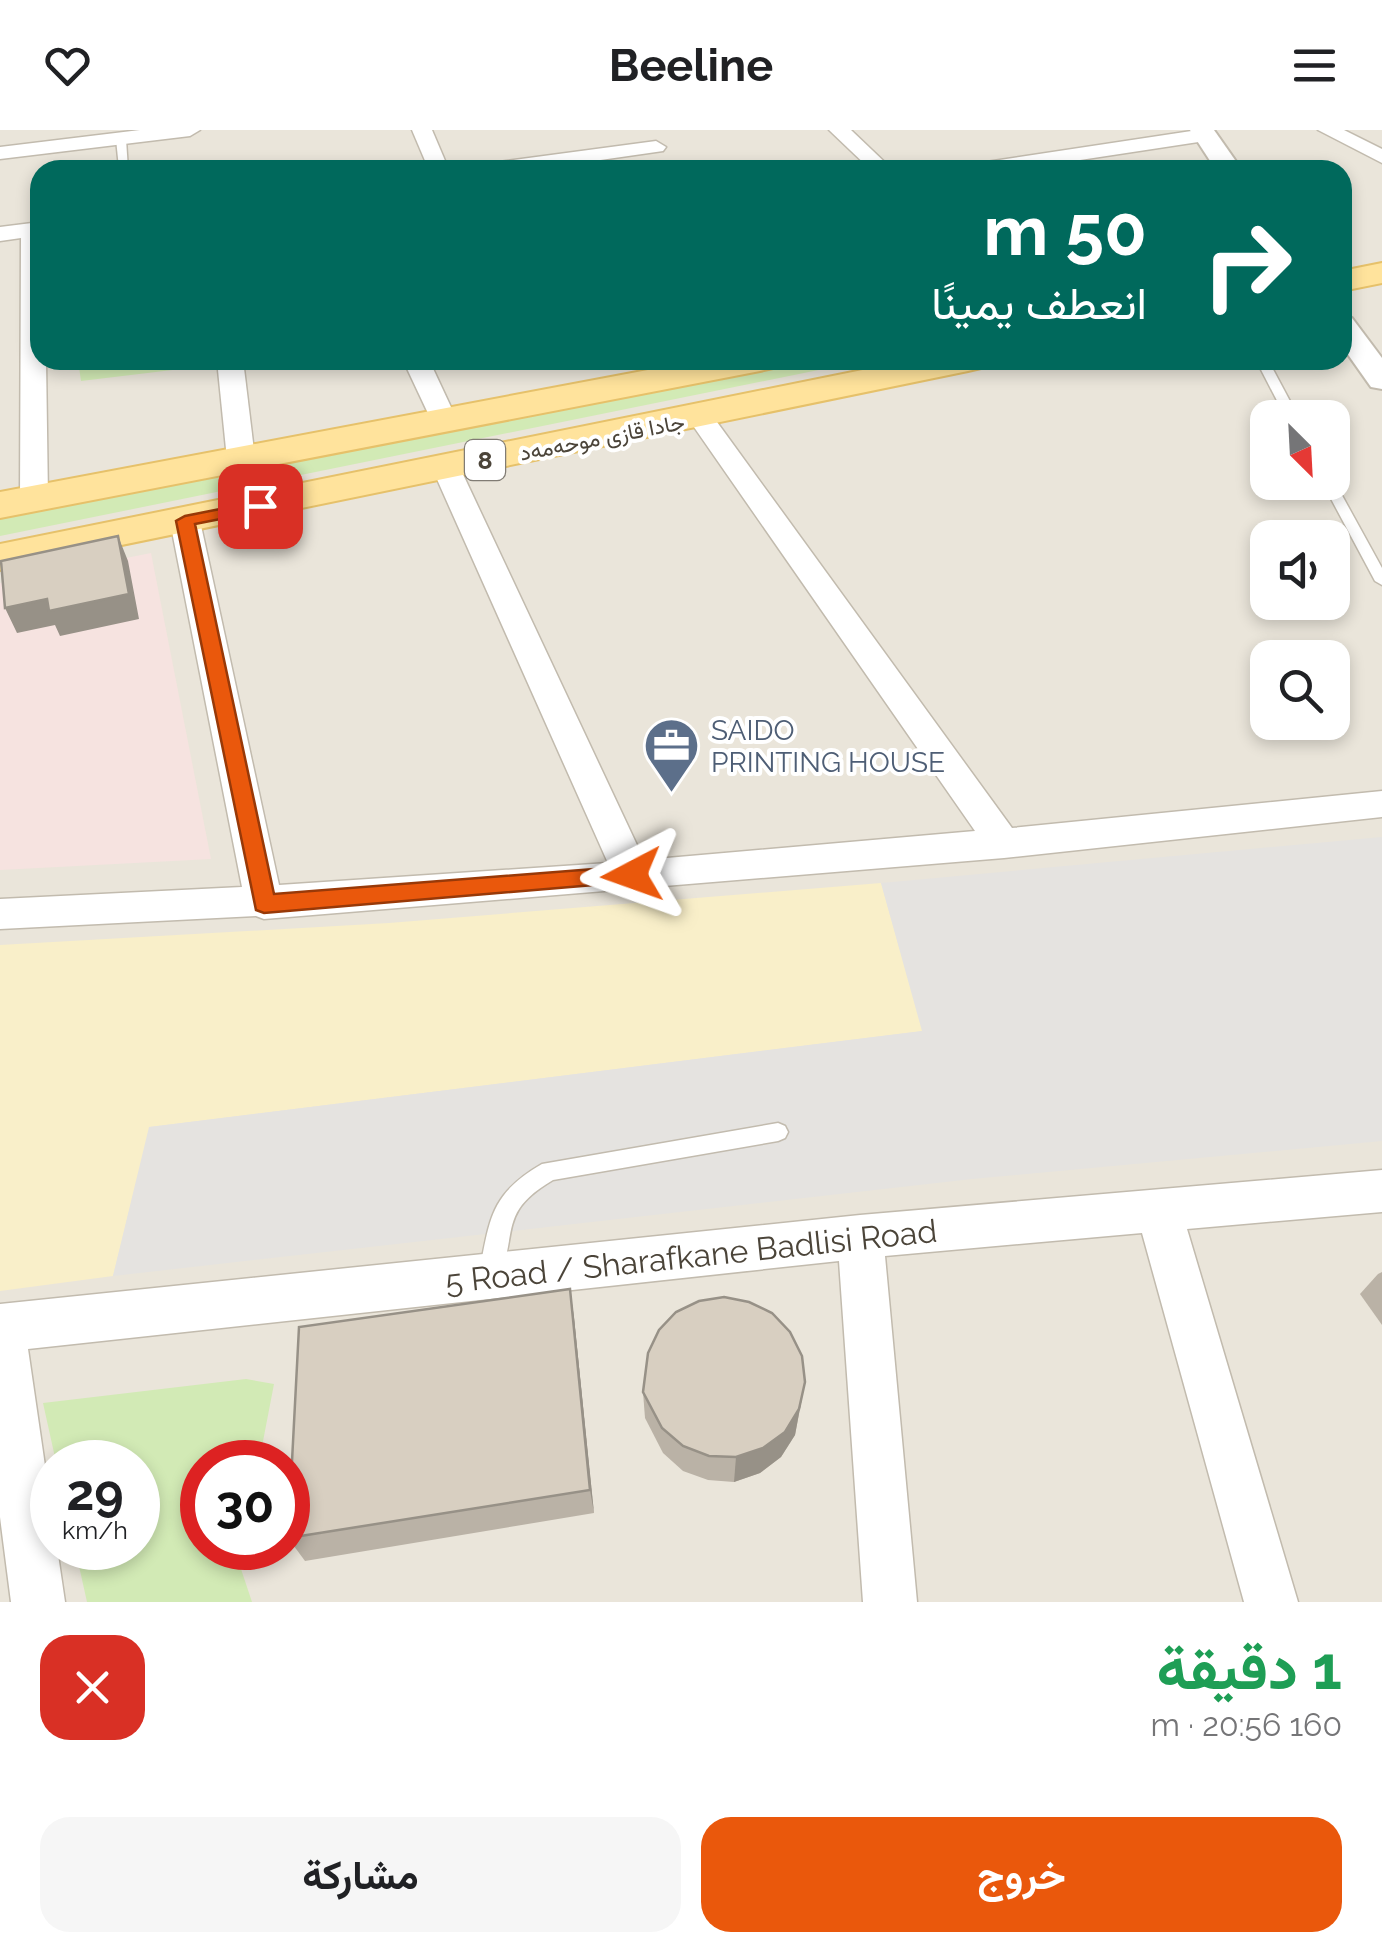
<!DOCTYPE html>
<html lang="ar">
<head>
<meta charset="utf-8">
<style>
  body { margin:0; font-family:Raleway,Vazirmatn,sans-serif; background:#f6f6f6; color:#202124; direction:rtl; height:100vh; display:flex; flex-direction:column; font-size:38px; white-space:nowrap }
  * { box-sizing:border-box; margin:0 }
  p { font-size:32px; color:#757577 }
  .icon { flex:none; width:55px; height:55px; fill:none; stroke:currentColor; stroke-width:2; stroke-linecap:round; stroke-linejoin:round }
  .map { position:relative; height:1472px; overflow:hidden; direction:ltr }
  .drawer { display:flex; flex-direction:column; background:#fff; flex:1 }
  .drawer>* { flex:none }
  .guide { position:absolute; left:30px; top:30px; width:1322px; height:210px; border-radius:30px; box-shadow:0 5px 15px #0003; direction:rtl; background:#00695c; color:#fff; overflow:hidden }
  .needle { width:65px; rotate:156deg }
  .controls { position:absolute; left:1250px; top:270px; display:grid; gap:20px }
  .controls a { display:grid; place-items:center; width:100px; height:100px; border-radius:20px; background:#fff; box-shadow:0 5px 15px #0003; font-size:50px }
  .speed { position:absolute; left:30px; top:1310px; display:flex; gap:20px; font-size:50px; font-weight:700; text-align:center }
  .speed>* { display:grid; place-content:center; width:130px; height:130px; border-radius:50%; background:#fff; box-shadow:0 5px 15px #0003; line-height:1 }
  .speed small { font-size:25px; font-weight:400 }
  .speed .limit { border:15px solid #d22; background:#fff; color:#111 }
  .pin { position:absolute; display:grid; place-items:center; width:85px; height:85px; color:#fff; margin:-42px; border-radius:20px; box-shadow:0 5px 15px #0006 }
  .me { position:absolute; width:110px; margin:-55px; rotate:266deg; stroke-linejoin:round; filter:drop-shadow(0 0 8px #0008) }
  .turn { display:flex; align-items:center; gap:35px; height:210px; padding:0 40px; font-size:45px }
  .turn .icon { width:130px; height:130px; stroke-width:2.5 }
  .turn b { display:block; font-size:70px; line-height:85px }
  .round { display:grid; place-items:center; flex:none; width:105px; height:105px; border-radius:30px; background:#f6f6f6 }
  .headline { display:flex; align-items:center; justify-content:space-between; height:170px; padding:0 40px }
  h1 { font-size:60px; font-weight:700; line-height:75px; color:#1e9e55 }
  .cta { display:flex; gap:20px; margin-top:auto; padding:20px 40px }
  .cta a { flex:1; height:115px; border-radius:30px; background:#ea580c; color:#fff; font-size:40px; font-weight:700; line-height:115px; text-align:center }
  .cta a+a { background:#f6f6f6; color:#202124 }
  header { display:flex; justify-content:space-between; align-items:center; height:130px; padding:0 40px; background:#fff; font-size:45px; font-weight:700 }
  .map>svg:first-child { display:block }
  .residential { fill:#eae5da; fill-rule:evenodd }
  .medical { fill:#f6e3e0 }
  .green { fill:#d2eab5 }
  .sand { fill:#f9efc9 }
  .parking { fill:#e5e3e0 }
  .lines { fill:none; stroke-linecap:round; stroke-linejoin:round }
  .service-casing { stroke:#c2bbae; stroke-width:3 }
  .minor-casing { stroke:#c2bbae; stroke-width:3 }
  .tertiary-casing { stroke:#c2bbae; stroke-width:4 }
  .primary-casing { stroke:#e6c16a; stroke-width:4 }
  .service { fill:#fff; fill-rule:evenodd }
  .minor { fill:#fff; fill-rule:evenodd }
  .tertiary { fill:#fff; fill-rule:evenodd }
  .primary { fill:#ffe39c; fill-rule:evenodd }
  .wall { fill:#bab2a6 }
  .shaded-wall { fill:#979187 }
  .building { fill:#d8cfc1; stroke:#979187; stroke-width:2.5 }
  .route { fill:#ea580c; stroke:#983908; stroke-width:2.5 }
  .labels { text-anchor:middle; dominant-baseline:central; stroke-width:8; stroke-linejoin:round; paint-order:stroke }
  .far-street-label { font-size:22px; fill:#4b4439; stroke:#fff }
  .shield { fill:#fff; stroke:#817c74; stroke-width:2.5 }
  .shield-label { font-size:25px; font-weight:bold; fill:#4b4439 }
  .service-label { font-size:28px; fill:#4e5e75; stroke:#fff; text-anchor:start }
  .near-street-label { font-size:32px; fill:#4b4439; stroke:#fff }
</style>
</head>
<body>
<header><svg class="icon" aria-label="menu" viewBox="0 0 24 24"><path d="M4 6h16M4 12h16M4 18h16"/></svg>Beeline<svg class="icon" aria-label="heart" viewBox="0 0 24 24"><path d="M12 20l-8-8c-3-5 5-10 8-4 3-6 11-1 8 4z"/></svg></header>
<div class="map">
<svg width="1382" height="1472" viewBox="0 0 1382 1472">
  <rect width="100%" height="100%" fill="#f6f3ec"/>
  <path class="residential" d="M0 0H1382V1472H0ZM40 40H1342V230H40ZM1268 288H1332V352H1268ZM1268 408H1332V472H1268ZM1268 528H1332V592H1268ZM52 1332H138V1418H52ZM202 1332H288V1418H202Z"/>
  <polygon class="medical" points="151,423 211,729 0,740 0,453"/>
  <g class="green">
    <polygon points="78,230 214,230 214,235 81,251"/>
    <polygon points="791,230 868,230 0,406 0,386"/>
    <polygon points="246,1249 274,1254 259,1332 202,1332 202,1418 243,1418 240,1436 252,1472 87,1472 75,1418 138,1418 138,1332 56,1332 43,1273"/>
  </g>
  <polygon class="sand" points="881,753 923,901 150,997 113,1146 0,1161 0,815 389,793"/>
  <polygon class="parking" points="1382,707 1382,1011 972,1049 113,1146 149,997 922,901 881,753"/>
  <g class="lines">
    <defs>
      <g id="service">
        <polygon points="121,6 126,9 128,40 119,38 116,9"/>
        <polygon points="1256,230 1268,230 1299,288 1286,288"/>
        <polygon points="1333,349 1382,438 1382,455 1375,451 1322,352 1332,352"/>
        <path d="M778 993 785 996 788 1002 785 1008 778 1011 553 1050C497 1083 519 1102 498 1150L490 1153 482 1150 479 1143C490 1089 490 1064 542 1034Z"/>
      </g>
      <g id="minor">
        <polygon points="140,0 200,0 190,6 0,29 0,17"/>
        <polygon points="412,0 432,0 449,40 429,40"/>
        <polygon points="829,0 851,0 893,40 871,40"/>
        <polygon points="1198,0 1212,1 1215,5 1205,11 1014,40 963,40 973,34"/>
        <polygon points="1318,0 1344,0 1382,19 1382,33"/>
        <polygon points="656,11 666,17 663,21 531,40 474,40 484,34"/>
        <polygon points="40,92 40,230 46,230 48,369 44,375 24,375 20,369 21,108 0,111 0,97"/>
        <polygon points="217,230 243,230 255,329 251,335 231,335 227,329"/>
        <polygon points="403,230 429,230 457,290 454,296 434,296"/>
        <polygon points="700,279 709,281 1012,698 1382,661 1382,687 1004,728 264,789 256,786 0,799 0,769 242,757 170,391 175,385 195,385 200,391 279,755 608,733 432,338 446,330 460,338 644,730 975,701 687,287"/>
        <polygon points="1382,1040 1382,1082 1187,1099 1298,1472 1244,1472 1142,1103 885,1126 917,1472 863,1472 839,1131 28,1219 52,1384 52,1418 57,1418 65,1472 11,1472 0,1387 0,1174 860,1085"/>
      </g>
      <g id="tertiary">
        <polygon points="1190,0 1214,0 1242,40 1216,40"/>
        <polygon points="1342,185 1352,188 1382,228 1382,259 1371,257 1342,216"/>
      </g>
      <g id="primary">
        <polygon points="1382,133 1382,153 1342,161 1342,141"/>
        <polygon points="701,230 779,230 773,238 760,241 0,388 0,362"/>
        <polygon points="912,230 987,230 981,238 968,241 0,440 0,414"/>
      </g>
    </defs>
    <use href="#service" class="service-casing"/>
    <use href="#minor" class="minor-casing"/>
    <use href="#tertiary" class="tertiary-casing"/>
    <use href="#primary" class="primary-casing"/>
    <use href="#service" class="service"/>
    <use href="#minor" class="minor"/>
    <use href="#tertiary" class="tertiary"/>
    <use href="#primary" class="primary"/>
  </g>
  <g class="wall">
    <polygon points="1382,1142 1382,1195 1360,1164 1378,1144"/>
    <polygon points="570,1159 574,1188 594,1383 305,1431 288,1408"/>
    <polygon points="805,1252 795,1305 781,1327 760,1343 734,1352 708,1350 683,1341 663,1323 645,1288 643,1262"/>
  </g>
  <g class="shaded-wall">
    <polygon points="118,406 128,431 139,489 60,506 55,495 17,503 5,478"/>
    <polygon points="570,1159 574,1188 594,1383 590,1360"/>
    <polygon points="805,1252 795,1305 781,1327 760,1343 734,1352 736,1327"/>
  </g>
  <g class="building">
    <polygon points="118,406 129,464 49,481 47,469 5,478 1,431"/>
    <polygon points="570,1159 590,1360 288,1408 299,1197"/>
    <polygon points="724,1167 749,1172 772,1183 790,1202 802,1226 805,1252 799,1279 785,1302 763,1318 736,1327 709,1326 683,1316 662,1298 643,1262 648,1223 659,1200 676,1182 699,1171"/>
  </g>
  <polygon class="route" points="260,371 266,372 266,380 195,394 274,764 632,736 644,745 641,751 264,783 256,780 176,391 185,386"/>
  <defs>
    <symbol id="office-pin" viewBox="-11 -11 22 30"><path d="M0 17L-7.5 6A9.5 9.5 0 1 1 7.5 6Z" fill="#5c6f8a" stroke="#fff"/><path d="M-6-3h4V-5.5h4V-3h4V5H-6ZM-1-4.5V-3h2v-1.5ZM-6 0V1H6V0Z" fill="#fff"/></symbol>
  </defs>
  <g fill-rule="evenodd">
    <use href="#office-pin" x="640" y="584" width="63" height="86"/>
  </g>
  <g class="labels">
    <g class="far-street-label">
      <text transform="translate(602 307) rotate(-11)">جادا قازی موحەمەد</text>
    </g>
    <rect class="shield" x="465" y="310" width="40" height="40" rx="8"/>
    <g class="shield-label">
      <text x="485" y="330">8</text>
    </g>
    <g class="service-label">
      <text x="711" y="600">SAIDO<tspan x="711" dy="32">PRINTING HOUSE</tspan></text>
    </g>
    <g class="near-street-label">
      <text transform="translate(691 1126) rotate(-6)">5 Road / Sharafkane Badlisi Road</text>
    </g>
  </g>
</svg>
<div class="controls">
<a><svg class="needle" viewBox="-14 -14 28 28"><path d="M0-13l5 13h-10z" fill="#e53935"/><path d="M0 13l5-13h-10z" fill="#757577"/></svg></a>
<a><svg class="icon" aria-label="sound" viewBox="0 0 24 24"><path d="M4 9h4l5-4v14l-5-4H4zM17 9q2 3 0 6"/></svg></a>
<a><svg class="icon" aria-label="search" viewBox="0 0 24 24"><circle cx="10" cy="10" r="6"/><path d="M15 15l6 6"/></svg></a>
</div>
<div class="speed"><div>29<small>km/h</small></div><div class="limit">30</div></div>
<div class="pin" style="left:260px;top:376px;background:#d93025"><svg class="icon" aria-label="arrive" viewBox="0 0 24 24"><path d="M6 21V4h12l-3 4 3 4H6"/></svg></div>
<svg class="me" style="left:632px;top:745px" viewBox="-20 -20 40 40"><path d="M0-17L14 15 0 8-14 15z" fill="#ea580c" stroke="#fff" stroke-width="4"/></svg>
<div class="guide">
<div class="turn"><svg class="icon" aria-label="right" viewBox="0 0 24 24"><path d="M7 20v-9h11M14 6l5 5-5 5"/></svg><div><b>50 m</b>انعطف يمينًا</div></div>
</div>
</div>
<section class="drawer">
<div class="headline"><div><h1>1 دقيقة</h1><p>160 m · 20:56</p></div><a class="round" style="background:#d93025;color:#fff"><svg class="icon" aria-label="close" viewBox="0 0 24 24"><path d="M6 6l12 12M18 6L6 18"/></svg></a></div>
<div class="cta"><a>خروج</a><a>مشاركة</a></div>
</section>
</body>
</html>
